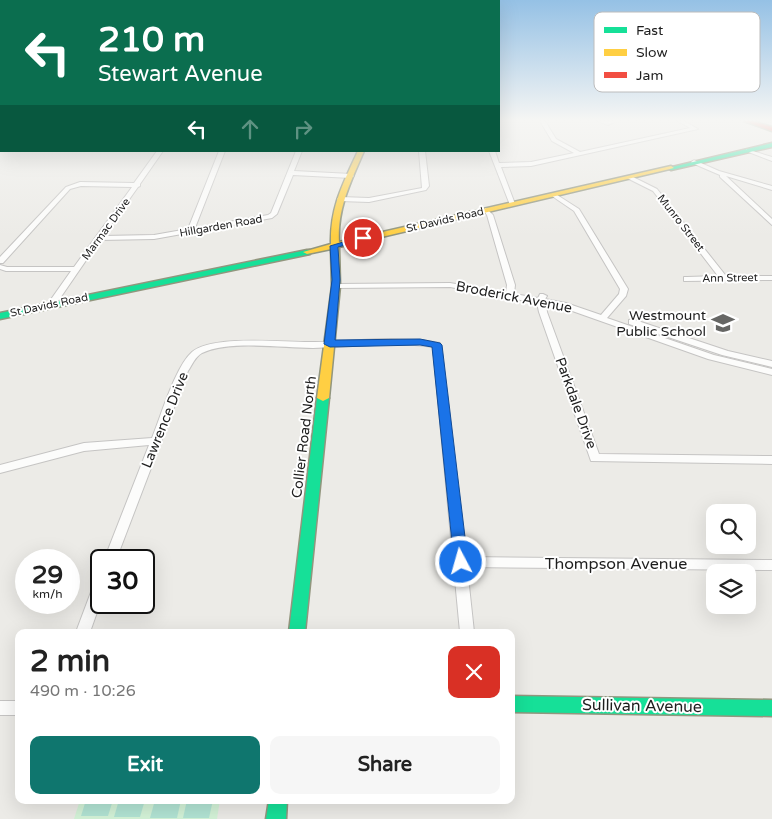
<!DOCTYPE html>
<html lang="en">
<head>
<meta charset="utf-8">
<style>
  body { margin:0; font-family:"Varela Round",sans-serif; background:#f6f6f6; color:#222; height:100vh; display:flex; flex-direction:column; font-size:19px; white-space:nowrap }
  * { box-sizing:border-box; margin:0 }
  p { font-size:16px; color:#767676 }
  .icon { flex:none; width:28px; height:28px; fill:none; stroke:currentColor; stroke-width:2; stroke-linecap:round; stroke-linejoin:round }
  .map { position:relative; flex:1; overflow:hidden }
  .details { position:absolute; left:15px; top:629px; width:500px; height:175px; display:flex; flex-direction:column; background:#fff; border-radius:10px; box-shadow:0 5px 20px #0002 }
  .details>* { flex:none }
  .guide { position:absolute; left:0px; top:0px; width:500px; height:152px; box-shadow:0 5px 20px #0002; background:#0b6e4f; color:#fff; overflow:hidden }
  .tools { position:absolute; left:706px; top:504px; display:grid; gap:10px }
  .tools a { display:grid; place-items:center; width:50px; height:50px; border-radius:10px; background:#fff; box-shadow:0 5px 20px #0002; font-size:25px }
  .speed { position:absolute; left:15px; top:549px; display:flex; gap:10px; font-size:25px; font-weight:700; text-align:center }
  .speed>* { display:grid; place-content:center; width:65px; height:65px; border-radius:50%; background:#fff; box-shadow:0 5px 20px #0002; line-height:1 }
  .speed small { font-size:12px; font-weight:400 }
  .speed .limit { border:2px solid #111; border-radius:8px; background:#fff; color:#111 }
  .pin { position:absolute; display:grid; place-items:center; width:42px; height:42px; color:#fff; margin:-21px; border:2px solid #fff; border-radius:50%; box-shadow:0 1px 5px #0007 }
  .me { position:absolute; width:55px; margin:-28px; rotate:354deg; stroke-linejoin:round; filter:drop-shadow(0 0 4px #0008) }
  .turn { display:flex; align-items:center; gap:18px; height:105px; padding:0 15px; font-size:22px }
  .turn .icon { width:65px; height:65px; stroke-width:2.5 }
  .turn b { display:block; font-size:35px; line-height:42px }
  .lanes { display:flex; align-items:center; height:48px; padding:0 15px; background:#0003; justify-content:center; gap:25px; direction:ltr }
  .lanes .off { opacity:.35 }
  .round { display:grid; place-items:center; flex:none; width:52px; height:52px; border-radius:10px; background:#f6f6f6 }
  .summary { display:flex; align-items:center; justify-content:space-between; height:85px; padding:0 15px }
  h1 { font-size:30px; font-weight:700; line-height:38px }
  .primary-button { display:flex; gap:10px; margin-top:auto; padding:10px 15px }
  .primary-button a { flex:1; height:58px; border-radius:10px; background:#0f766e; color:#fff; font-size:20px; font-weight:700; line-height:58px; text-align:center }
  .primary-button a+a { background:#f6f6f6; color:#222 }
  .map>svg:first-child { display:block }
  .park { fill:#d4f3d8 }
  .pitch { fill:#b2e4d4 }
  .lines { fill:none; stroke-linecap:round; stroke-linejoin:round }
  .street-casing { stroke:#c5c4c3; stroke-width:2 }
  .fast-casing { stroke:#92967e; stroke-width:3 }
  .slow-casing { stroke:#92967e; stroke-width:3 }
  .jam-casing { stroke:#92967e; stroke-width:3 }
  .street { fill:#fcfcfb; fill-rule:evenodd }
  .fast { fill:#16e098; fill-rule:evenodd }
  .slow { fill:#ffcf43; fill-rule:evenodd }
  .jam { fill:#f24e42; fill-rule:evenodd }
  .route { fill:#1a73e8; stroke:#114b97 }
  .labels { text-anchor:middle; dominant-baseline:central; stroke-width:4; stroke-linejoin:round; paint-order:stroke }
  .far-street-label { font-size:11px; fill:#1e1e1e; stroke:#fff }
  .street-label { font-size:14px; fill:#1e1e1e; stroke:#fff }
  .poi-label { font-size:14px; fill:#1e1e1e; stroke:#fff; text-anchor:end }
  .near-street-label { font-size:16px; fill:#1e1e1e; stroke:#fff }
  .key { fill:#fff; stroke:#bcbcbc; stroke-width:1 }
  .key-label { font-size:14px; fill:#1e1e1e }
</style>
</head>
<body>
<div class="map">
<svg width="772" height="819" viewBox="0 0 772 819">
  <rect width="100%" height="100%" fill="#ecebe7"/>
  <polygon class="park" points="80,800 220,800 217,819 74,819"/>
  <g class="pitch">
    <polygon points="86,800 113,800 108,816 81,816"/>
    <polygon points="119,800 145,800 140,817 114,817"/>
    <polygon points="155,800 181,800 177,818 150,818"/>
    <polygon points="187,800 213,800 209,818 183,818"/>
  </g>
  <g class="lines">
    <defs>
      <g id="street">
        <polygon points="540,121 545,121 556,139 580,152 690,128 678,121 684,121 698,129 531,166 501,167 515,204 510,205 489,151 495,151 499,163 531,162 574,153 552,141"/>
        <polygon points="598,121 616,121 608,125"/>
        <polygon points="746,149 772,157 772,161 746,151"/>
        <polygon points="157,151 163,151 140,184 140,186 138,187 103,236 154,235 188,229 219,151 225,151 195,228 268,215 271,213 296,151 302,151 294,171 351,174 354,176 351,178 293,175 277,214 272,218 154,239 100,240 54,307 48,307 47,305 71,271 6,271 0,269 0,265 7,267 74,267 132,187 81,186 70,189 3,263 0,263 0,257 66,187 80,182 134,183"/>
        <polygon points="419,151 425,151 429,186 426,190 369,202 340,201 337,199 340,197 369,198 422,188"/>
        <polygon points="694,160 719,171 772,186 772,190 726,176 772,219 772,225 720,177 720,175 692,163 691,162"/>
        <polygon points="627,176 631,176 657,189 726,276 772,276 772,280 684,281 684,277 687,277 718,276 653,191 627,178"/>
        <polygon points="554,193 579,209 628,289 626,296 607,318 714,355 772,369 772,375 708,359 561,307 546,304 547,312 599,454 772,456 772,464 591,461 539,312 537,303 450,287 336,288 332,286 336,284 450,283 506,293 507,285 487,215 483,210 486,208 493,215 515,285 514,294 538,298 540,294 543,294 547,296 545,299 566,303 601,315 619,294 620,289 574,211 552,196 551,195"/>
        <polygon points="632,319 728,351 772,361 772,367 722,355 629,324 629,320"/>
        <path d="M391 339 422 340 440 343 441 345 465 557 772 560V570L467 567 474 632H460L433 347C393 341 353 347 313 348 283 348 229 340 202 353 195 357 192 365 188 371L116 560H104L149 445 84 451 0 473V465L84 443 152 438C161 416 175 367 192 352 213 334 287 343 315 342 341 342 366 339 391 339Z"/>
        <polygon points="101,579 101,601 90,632 76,632 94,584 96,580"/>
        <rect x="0" y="701" width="19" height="14"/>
      </g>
      <g id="fast">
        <polygon points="772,143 772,147 671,170 668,168"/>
        <polygon points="307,250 310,250 310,254 0,319 0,313"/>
        <polygon points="323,395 329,398 305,632 289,632 317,398"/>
        <polygon points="511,696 772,700 772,716 511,712"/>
        <polygon points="269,800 287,800 286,819 266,819"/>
      </g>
      <path id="slow" d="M358 151H364C351 181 337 209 339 242L671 166 674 168 339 247 340 286 329 398 323 401 317 398 332 286 331 249 307 254 303 252 331 244C330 207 343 184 358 151Z"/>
      <polygon id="jam" points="744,121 753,121 772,127 772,131"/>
    </defs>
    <use href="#street" class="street-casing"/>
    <use href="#fast" class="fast-casing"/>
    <use href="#slow" class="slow-casing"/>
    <use href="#jam" class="jam-casing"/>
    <use href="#street" class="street"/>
    <use href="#fast" class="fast"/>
    <use href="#slow" class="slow"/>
    <use href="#jam" class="jam"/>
  </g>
  <linearGradient id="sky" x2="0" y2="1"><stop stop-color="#95c1e5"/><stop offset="0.51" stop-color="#f6f6f4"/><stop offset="1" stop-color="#f6f6f4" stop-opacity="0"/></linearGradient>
  <rect width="772" height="236" fill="url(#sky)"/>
  <polygon class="route" points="363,236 367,238 366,240 338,247 340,280 335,340 420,339 440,343 442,345 468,562 466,566 461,568 456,566 454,562 432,347 420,345 330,347 324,344 332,280 330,246"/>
  <defs>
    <symbol id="school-bare" viewBox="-9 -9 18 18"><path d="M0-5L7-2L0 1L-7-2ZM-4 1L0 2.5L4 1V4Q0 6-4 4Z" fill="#666664" stroke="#fff" stroke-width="2.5" paint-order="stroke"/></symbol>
  </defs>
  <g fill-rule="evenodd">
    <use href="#school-bare" x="707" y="307" width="32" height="32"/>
  </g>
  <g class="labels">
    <g class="far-street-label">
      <text transform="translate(445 220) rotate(-13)">St Davids Road</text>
      <text transform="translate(681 223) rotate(52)">Munro Street</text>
      <text transform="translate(221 226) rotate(-10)">Hillgarden Road</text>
      <text transform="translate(106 229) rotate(-54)">Marmac Drive</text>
      <text transform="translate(730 278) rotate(-1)">Ann Street</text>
      <text transform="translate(49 305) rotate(-12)">St Davids Road</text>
    </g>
    <g class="street-label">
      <text transform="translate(514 297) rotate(11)">Broderick Avenue</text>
      <text transform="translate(576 403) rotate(70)">Parkdale Drive</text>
      <text transform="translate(165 420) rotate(-68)">Lawrence Drive</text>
      <text transform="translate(304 437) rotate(-83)">Collier Road North</text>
    </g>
    <g class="poi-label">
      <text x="706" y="315">Westmount<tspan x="706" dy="16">Public School</tspan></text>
    </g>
    <g class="near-street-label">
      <text x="616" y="564">Thompson Avenue</text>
      <text transform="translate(642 706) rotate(1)">Sullivan Avenue</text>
    </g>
  </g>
  <rect x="594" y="12" width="166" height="80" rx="8" class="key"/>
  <rect x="604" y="27" width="23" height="6" fill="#16e098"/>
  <rect x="604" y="49" width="23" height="7" fill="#ffcf43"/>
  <rect x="604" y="72" width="23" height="6" fill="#f24e42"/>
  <g class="key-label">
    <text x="636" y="35">Fast</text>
    <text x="636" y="57">Slow</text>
    <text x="636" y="80">Jam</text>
  </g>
</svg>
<div class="tools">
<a><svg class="icon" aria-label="search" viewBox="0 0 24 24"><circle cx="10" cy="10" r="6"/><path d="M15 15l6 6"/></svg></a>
<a><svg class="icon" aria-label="layers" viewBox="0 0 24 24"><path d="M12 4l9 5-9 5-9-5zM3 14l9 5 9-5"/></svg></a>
</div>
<div class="speed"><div>29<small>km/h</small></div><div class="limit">30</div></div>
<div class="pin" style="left:363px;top:238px;background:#d93025"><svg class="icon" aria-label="arrive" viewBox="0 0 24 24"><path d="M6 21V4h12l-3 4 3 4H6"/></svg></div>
<svg class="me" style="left:461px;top:562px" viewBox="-20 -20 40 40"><circle r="17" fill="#1a73e8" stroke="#fff" stroke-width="3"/><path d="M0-11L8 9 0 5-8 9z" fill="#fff"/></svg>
<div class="guide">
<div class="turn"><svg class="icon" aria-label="left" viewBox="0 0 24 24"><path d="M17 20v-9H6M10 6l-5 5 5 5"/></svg><div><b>210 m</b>Stewart Avenue</div></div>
<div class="lanes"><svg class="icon" aria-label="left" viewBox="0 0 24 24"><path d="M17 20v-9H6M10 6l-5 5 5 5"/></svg><svg class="icon off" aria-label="ahead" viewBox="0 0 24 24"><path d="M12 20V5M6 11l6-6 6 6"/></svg><svg class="icon off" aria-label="right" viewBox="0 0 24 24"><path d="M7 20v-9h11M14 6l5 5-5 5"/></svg></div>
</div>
<section class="details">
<div class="summary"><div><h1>2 min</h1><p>490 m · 10:26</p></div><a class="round" style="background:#d93025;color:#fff"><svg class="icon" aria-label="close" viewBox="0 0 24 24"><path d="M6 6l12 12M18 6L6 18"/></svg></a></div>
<div class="primary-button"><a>Exit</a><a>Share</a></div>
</section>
</div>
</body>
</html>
